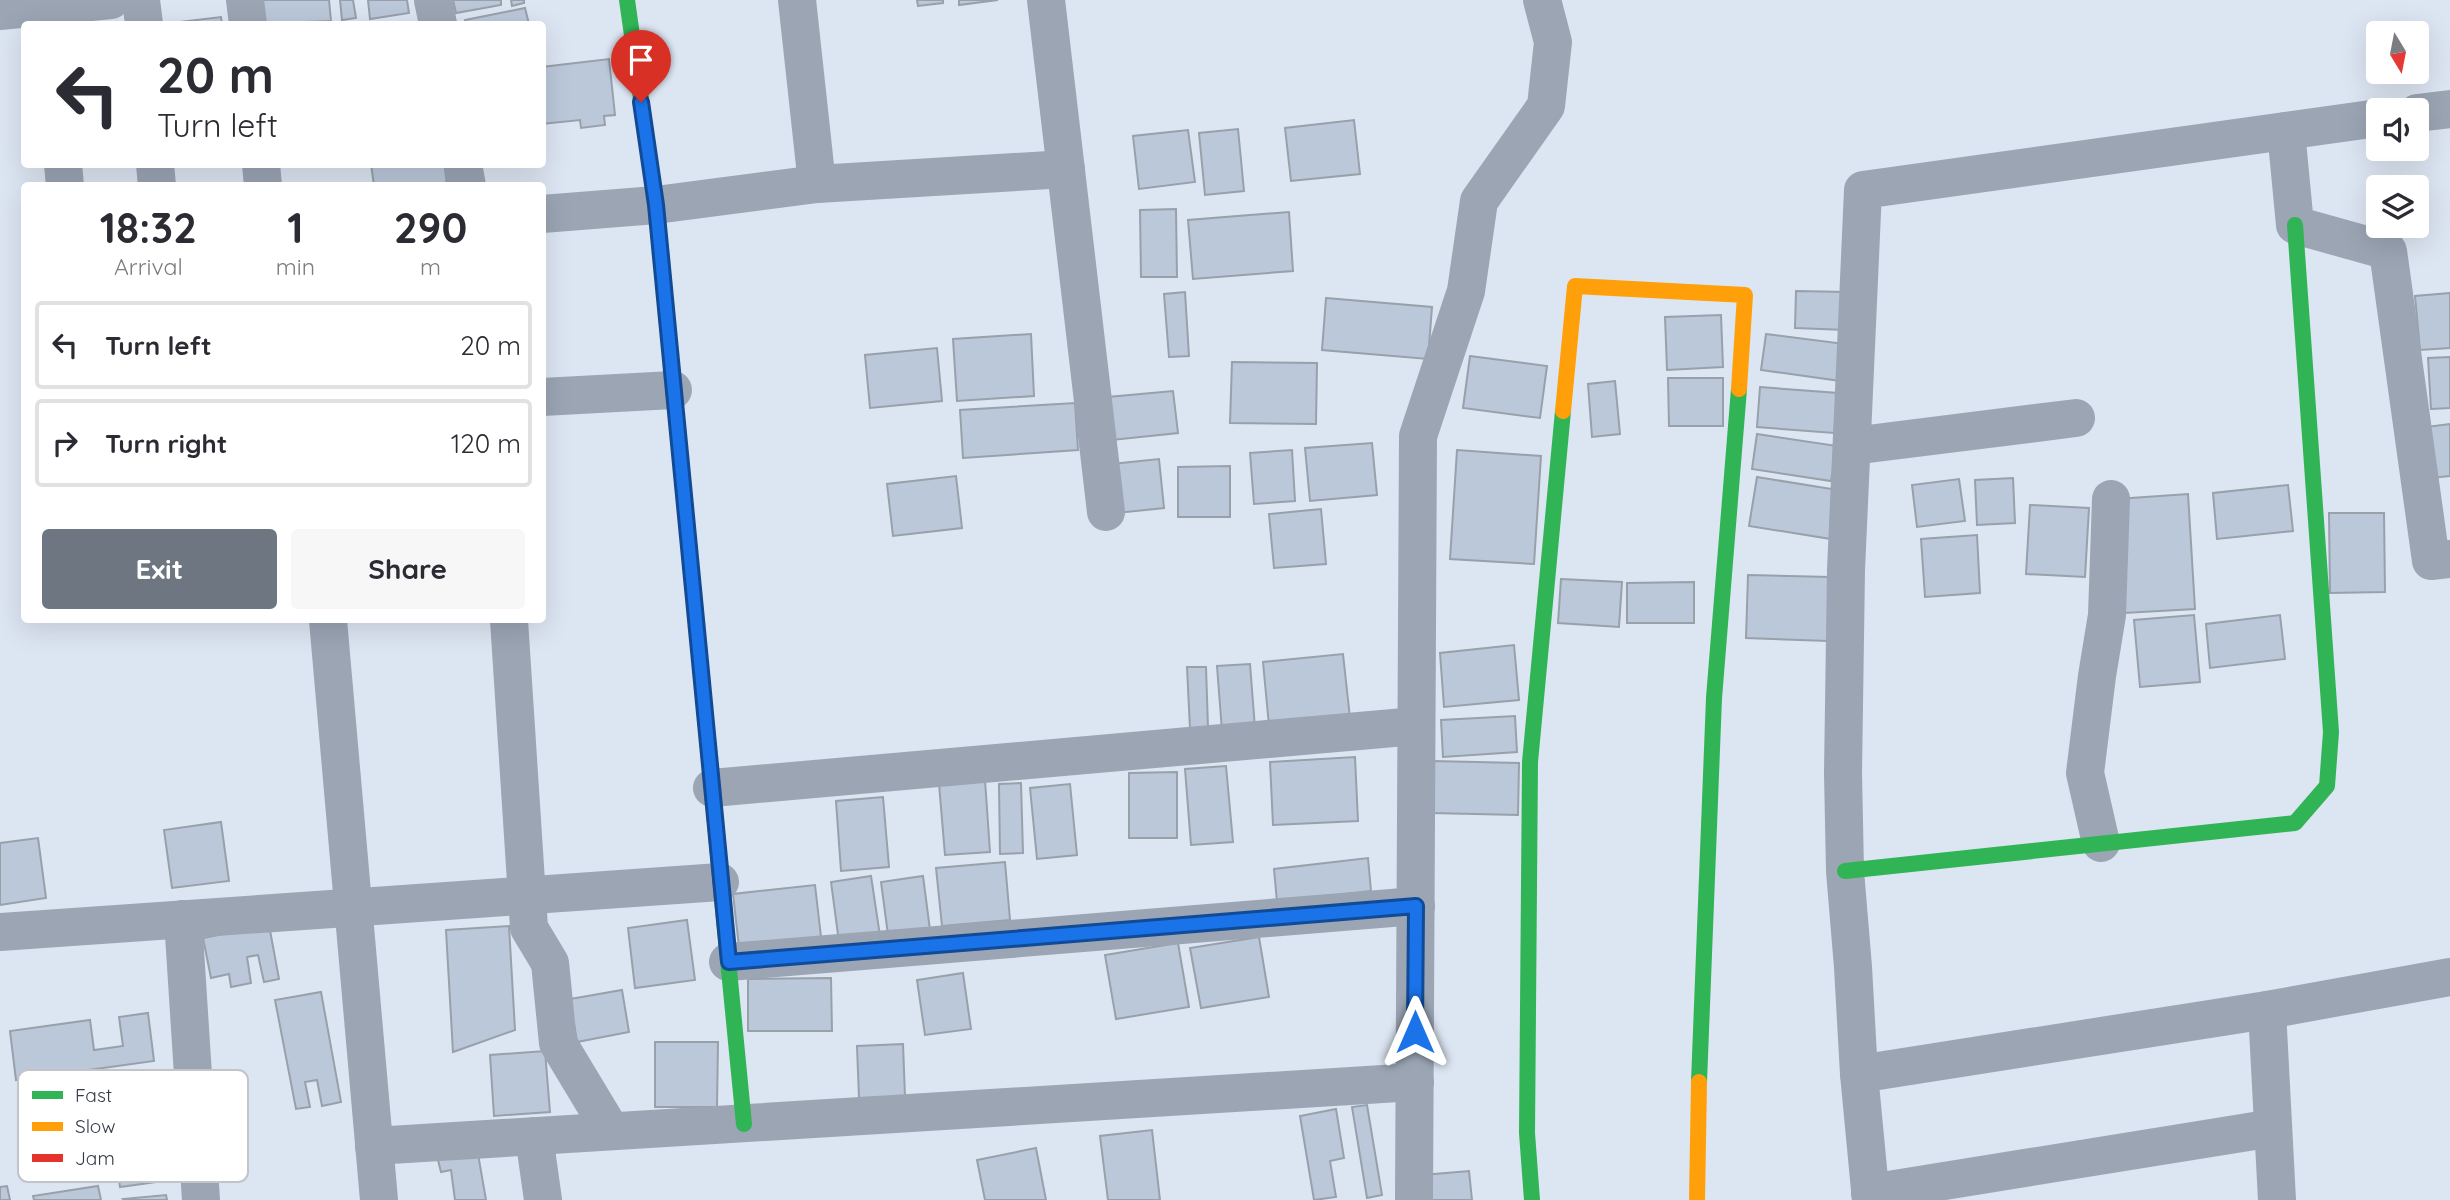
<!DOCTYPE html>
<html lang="en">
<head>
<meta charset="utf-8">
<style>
  body { margin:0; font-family:Quicksand,sans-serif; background:#f7f7f7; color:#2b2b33; height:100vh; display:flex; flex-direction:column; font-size:26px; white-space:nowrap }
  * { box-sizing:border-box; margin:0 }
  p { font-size:23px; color:#7c7c81 }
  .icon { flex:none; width:38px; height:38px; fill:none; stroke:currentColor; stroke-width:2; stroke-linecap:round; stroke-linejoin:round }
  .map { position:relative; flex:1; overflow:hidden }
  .drawer { position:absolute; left:21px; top:182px; width:525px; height:441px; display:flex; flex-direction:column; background:#fff; border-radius:7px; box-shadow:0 7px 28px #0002 }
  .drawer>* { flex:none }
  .banner { position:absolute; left:21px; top:21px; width:525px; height:147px; border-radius:7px; box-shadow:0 7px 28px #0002; background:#fff; color:#2b2b33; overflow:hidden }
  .needle { width:46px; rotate:170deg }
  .buttons { position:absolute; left:2366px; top:21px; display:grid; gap:14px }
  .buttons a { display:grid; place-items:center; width:63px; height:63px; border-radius:7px; background:#fff; box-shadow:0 7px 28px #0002; font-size:35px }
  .pin { position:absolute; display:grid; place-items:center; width:60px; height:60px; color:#fff; margin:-72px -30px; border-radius:50% 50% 50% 0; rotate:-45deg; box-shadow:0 0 7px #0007 }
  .pin .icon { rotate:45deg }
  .me { position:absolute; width:77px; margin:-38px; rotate:0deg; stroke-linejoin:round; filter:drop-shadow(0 0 5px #0008) }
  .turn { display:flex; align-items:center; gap:24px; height:147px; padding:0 21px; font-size:32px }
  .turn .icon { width:91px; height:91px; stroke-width:2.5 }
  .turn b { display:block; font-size:49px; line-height:60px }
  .eta { display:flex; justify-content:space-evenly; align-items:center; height:119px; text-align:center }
  .eta b { font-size:42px; font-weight:700; line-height:49px }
  .cta { display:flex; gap:14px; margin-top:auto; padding:14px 21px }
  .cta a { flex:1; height:80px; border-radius:7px; background:#6e7682; color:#fff; font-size:28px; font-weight:700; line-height:80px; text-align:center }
  .cta a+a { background:#f7f7f7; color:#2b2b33 }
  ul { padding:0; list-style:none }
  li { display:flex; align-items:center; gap:21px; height:88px; margin:0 14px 10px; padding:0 7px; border:4px solid #e1e1e2; border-radius:7px }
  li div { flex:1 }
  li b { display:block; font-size:26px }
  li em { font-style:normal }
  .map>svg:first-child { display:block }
  .building { fill:#bbc8da; stroke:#98a0aa; stroke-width:2 }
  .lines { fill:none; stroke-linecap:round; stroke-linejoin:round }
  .street { stroke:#9ba5b4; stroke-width:38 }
  .fast { stroke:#30b455; stroke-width:16 }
  .slow { stroke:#ff9f0a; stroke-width:16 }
  .jam { stroke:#e5322d; stroke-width:16 }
  .route-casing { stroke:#114b97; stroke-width:18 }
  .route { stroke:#1a73e8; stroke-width:12 }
  .key { fill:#fff; stroke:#c2c4c8; stroke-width:2 }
  .key-label { font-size:19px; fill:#333b46 }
</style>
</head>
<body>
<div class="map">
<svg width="2450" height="1200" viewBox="0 0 2450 1200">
  <rect width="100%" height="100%" fill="#dce5f2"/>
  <g class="building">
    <polygon points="254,0 329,0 331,21 255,24"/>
    <polygon points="340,0 353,0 356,18 342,20"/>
    <polygon points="368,0 407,0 409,13 370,19"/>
    <polygon points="453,0 501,0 501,5 456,13"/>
    <polygon points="511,0 524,0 524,3 512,6"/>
    <polygon points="917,0 943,0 943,3 918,6"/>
    <polygon points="959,0 998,0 959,5"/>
    <polygon points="525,8 529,24 466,24 465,20"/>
    <polygon points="221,17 222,24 163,24"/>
    <polygon points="609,59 615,115 604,116 605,125 581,128 580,120 542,124 542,67"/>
    <polygon points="1354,120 1360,174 1291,181 1285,128"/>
    <polygon points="1238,129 1244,191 1205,195 1199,133"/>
    <polygon points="1188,130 1195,182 1139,189 1133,136"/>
    <polygon points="371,164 455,164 445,169 447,186 374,186"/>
    <polygon points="1176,209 1177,277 1141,277 1140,210"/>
    <polygon points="1289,212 1293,271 1193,279 1188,220"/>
    <polygon points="1796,291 1847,292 1846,330 1795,328"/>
    <polygon points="1185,292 1189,356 1169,357 1164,294"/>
    <polygon points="2450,293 2450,348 2420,350 2415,296"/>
    <polygon points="1326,298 1432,307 1428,359 1322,350"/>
    <polygon points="1721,315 1723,367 1667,370 1665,317"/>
    <polygon points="1031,334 1034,396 957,401 953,339"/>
    <polygon points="1766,334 1853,345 1848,382 1761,370"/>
    <polygon points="937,348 942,401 870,408 865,355"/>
    <polygon points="1470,356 1547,366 1540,418 1463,408"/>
    <polygon points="2450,357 2450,408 2431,409 2428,358"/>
    <polygon points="1232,362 1317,363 1316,424 1230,423"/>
    <polygon points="1668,378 1723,378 1723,426 1669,426"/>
    <polygon points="1615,381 1620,434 1592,437 1588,384"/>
    <polygon points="1760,387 1838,393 1834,433 1757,427"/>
    <polygon points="1173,391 1178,433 1112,440 1108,397"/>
    <polygon points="1075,403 1078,450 963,458 960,410"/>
    <polygon points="2450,424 2450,476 2431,478 2426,427"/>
    <polygon points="1757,434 1837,446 1831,481 1752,469"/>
    <polygon points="1372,443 1377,495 1310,501 1305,448"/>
    <polygon points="1292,450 1295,501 1254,504 1250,453"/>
    <polygon points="1457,450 1541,456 1534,564 1450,559"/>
    <polygon points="1159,459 1164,508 1117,513 1112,464"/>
    <polygon points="1230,466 1230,517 1178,517 1178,467"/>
    <polygon points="956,476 962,528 893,536 887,484"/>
    <polygon points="1757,477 1838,490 1831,539 1749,526"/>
    <polygon points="2013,478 2015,523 1977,525 1975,480"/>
    <polygon points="1959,479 1965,521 1917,527 1912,485"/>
    <polygon points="2288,485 2293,531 2217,539 2213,493"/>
    <polygon points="2188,494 2195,609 2124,613 2117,499"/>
    <polygon points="2030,505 2089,508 2085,577 2026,574"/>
    <polygon points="1321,509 1326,564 1274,568 1269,514"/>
    <polygon points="2329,513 2384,513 2385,592 2330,593"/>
    <polygon points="1977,535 1980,593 1925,597 1921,539"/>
    <polygon points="1748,575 1830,577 1828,641 1746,638"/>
    <polygon points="1561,579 1622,582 1619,627 1558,623"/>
    <polygon points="1694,582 1694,623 1627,623 1627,583"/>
    <polygon points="2194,615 2200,682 2140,687 2134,620"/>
    <polygon points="2280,615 2285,659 2210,668 2206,624"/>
    <polygon points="1514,645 1519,700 1444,707 1440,653"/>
    <polygon points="1343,654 1350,718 1269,726 1263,662"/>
    <polygon points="1250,664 1255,728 1222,731 1217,666"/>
    <polygon points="1187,667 1206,667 1208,728 1190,729"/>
    <polygon points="1515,716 1517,752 1443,757 1441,720"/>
    <polygon points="1355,757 1358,821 1273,825 1270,762"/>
    <polygon points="1432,761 1519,763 1518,815 1431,813"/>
    <polygon points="1226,766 1233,842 1191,845 1185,769"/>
    <polygon points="1177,772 1177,838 1129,838 1129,773"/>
    <polygon points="985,780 990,852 945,855 939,784"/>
    <polygon points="1021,783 1023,853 1000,854 999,784"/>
    <polygon points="1070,784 1077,855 1037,859 1030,788"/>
    <polygon points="883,797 889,867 841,871 836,801"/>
    <polygon points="221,822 229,881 172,888 164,830"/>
    <polygon points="38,838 46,898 0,905 0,843"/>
    <polygon points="1368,858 1371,891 1277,902 1274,869"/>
    <polygon points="1005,862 1010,920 942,926 936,868"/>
    <polygon points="871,876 880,936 839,942 831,882"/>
    <polygon points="923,876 930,930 888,935 881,882"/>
    <polygon points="815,885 821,937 739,947 733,894"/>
    <polygon points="687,920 695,980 635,988 628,928"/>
    <polygon points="269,925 279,979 264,982 258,955 247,957 251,983 231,987 229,974 211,978 203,938"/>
    <polygon points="509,926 515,1030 453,1052 446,930"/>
    <polygon points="1259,937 1269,997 1201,1008 1190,948"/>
    <polygon points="1178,943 1189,1007 1116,1019 1105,955"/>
    <polygon points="963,973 971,1029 925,1035 917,980"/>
    <polygon points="831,978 832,1031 748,1031 748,979"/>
    <polygon points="622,990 629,1032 577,1042 570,999"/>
    <polygon points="321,992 341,1102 322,1106 317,1080 305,1082 310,1107 296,1109 275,1000"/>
    <polygon points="148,1013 154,1061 16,1080 10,1031 90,1020 94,1050 123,1046 119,1017"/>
    <polygon points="655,1042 718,1042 717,1107 655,1107"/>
    <polygon points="903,1044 905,1097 859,1098 857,1046"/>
    <polygon points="545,1051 550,1112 494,1116 490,1055"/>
    <polygon points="1367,1105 1382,1195 1367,1198 1352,1107"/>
    <polygon points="1336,1109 1344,1158 1330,1161 1336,1197 1314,1200 1300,1116"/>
    <polygon points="163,1120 171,1180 120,1187 117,1166 130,1165 128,1155 118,1156 110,1141 130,1138 129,1125"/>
    <polygon points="1152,1130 1160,1200 1108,1200 1100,1136"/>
    <polygon points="1036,1148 1046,1200 985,1200 977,1160"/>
    <polygon points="478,1154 486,1200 455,1200 451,1170 441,1172 438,1160"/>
    <polygon points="1469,1171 1472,1200 1425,1200 1423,1175"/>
    <polygon points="7,1186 10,1200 0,1200 0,1187"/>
    <polygon points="98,1186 101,1200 34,1200 33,1196"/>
    <polygon points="166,1195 167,1200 124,1200 123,1199"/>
  </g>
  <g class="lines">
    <g class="street">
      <polyline points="141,0 144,24"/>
      <polyline points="245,0 248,24"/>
      <polyline points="433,0 438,24"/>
      <polyline points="797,0 817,184"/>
      <polyline points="1046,0 1106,512"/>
      <polyline points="0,11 111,0"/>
      <polyline points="2417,113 2450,109"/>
      <polyline points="2286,131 2295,225 2388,251 2431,561 2450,559"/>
      <polyline points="63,164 65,186"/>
      <polyline points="155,164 157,186"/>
      <polyline points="261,164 263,186"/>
      <polyline points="463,164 467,186"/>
      <polyline points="542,214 656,205 817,184 1066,169"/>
      <polyline points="542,397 673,390"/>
      <polyline points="1852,446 2076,418"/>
      <polyline points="328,620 379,1200"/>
      <polyline points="509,620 529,928 550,963 558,1043 611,1131"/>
      <polyline points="712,788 1416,726"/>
      <polyline points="2101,843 2085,773 2097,676 2107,615 2111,499"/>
      <polyline points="183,919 201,1200"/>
      <polyline points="0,932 720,882"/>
      <polyline points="728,962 1416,906"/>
      <polyline points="2267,1010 2277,1200"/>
      <polyline points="1859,1074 2267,1010 2450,977"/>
      <polyline points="534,1136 543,1200"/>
      <polyline points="374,1146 1415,1082"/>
      <polyline points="1870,1193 2273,1128"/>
      <polyline points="1414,1200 1418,436 1466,291 1479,201 1546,106 1553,42 1542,0"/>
      <polyline points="1871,1200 1859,1074 1853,967 1845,871 1843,773 1846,570 1863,190 2378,118"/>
    </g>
    <g class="fast">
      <polyline points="627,0 656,205 703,693"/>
      <polyline points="1845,871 2295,823 2327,786 2331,732 2295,225"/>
      <polyline points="722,898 744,1124"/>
      <polyline points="1699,1082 1714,698 1739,389"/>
      <polyline points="1532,1200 1527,1133 1530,762 1563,411"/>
    </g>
    <g class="slow">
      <polyline points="1563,411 1575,286 1745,295 1739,389"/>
      <polyline points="1697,1200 1699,1082"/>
    </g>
    <polyline class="jam" points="703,693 722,898"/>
  </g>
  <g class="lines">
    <defs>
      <polyline id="route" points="641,102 656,205 729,962 1416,906 1415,1032"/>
    </defs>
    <use href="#route" class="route-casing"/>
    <use href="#route" class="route"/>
  </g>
  <rect x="18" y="1070" width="230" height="112" rx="10" class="key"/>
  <rect x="32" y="1091" width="31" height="8" fill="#30b455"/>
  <rect x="32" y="1122" width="31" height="9" fill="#ff9f0a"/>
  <rect x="32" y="1154" width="31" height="8" fill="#e5322d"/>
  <g class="key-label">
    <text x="75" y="1102">Fast</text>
    <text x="75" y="1133">Slow</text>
    <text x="75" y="1165">Jam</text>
  </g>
</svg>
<div class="buttons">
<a><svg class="needle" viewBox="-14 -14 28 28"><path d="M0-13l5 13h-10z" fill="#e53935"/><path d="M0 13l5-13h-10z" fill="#7c7c81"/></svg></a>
<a><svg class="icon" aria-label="sound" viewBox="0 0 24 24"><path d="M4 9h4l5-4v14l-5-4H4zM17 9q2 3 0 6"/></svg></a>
<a><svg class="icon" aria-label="layers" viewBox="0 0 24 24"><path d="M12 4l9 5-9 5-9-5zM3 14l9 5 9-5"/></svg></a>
</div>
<div class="pin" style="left:641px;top:102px;background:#d93025"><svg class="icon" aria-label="arrive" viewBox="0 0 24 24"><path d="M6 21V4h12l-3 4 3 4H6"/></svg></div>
<svg class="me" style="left:1415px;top:1032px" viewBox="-20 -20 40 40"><path d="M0-17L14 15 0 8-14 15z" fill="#1a73e8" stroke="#fff" stroke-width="4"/></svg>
<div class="banner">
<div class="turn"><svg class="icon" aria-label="left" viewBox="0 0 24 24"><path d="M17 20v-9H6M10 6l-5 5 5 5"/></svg><div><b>20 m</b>Turn left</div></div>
</div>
<section class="drawer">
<div class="eta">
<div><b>18:32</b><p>Arrival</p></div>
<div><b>1</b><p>min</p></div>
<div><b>290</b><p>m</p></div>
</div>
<ul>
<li><svg class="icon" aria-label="left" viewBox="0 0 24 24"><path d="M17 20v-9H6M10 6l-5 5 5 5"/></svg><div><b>Turn left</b></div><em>20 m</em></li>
<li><svg class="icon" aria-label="right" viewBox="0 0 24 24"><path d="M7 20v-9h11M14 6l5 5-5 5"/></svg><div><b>Turn right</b></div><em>120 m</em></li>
</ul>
<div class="cta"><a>Exit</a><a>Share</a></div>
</section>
</div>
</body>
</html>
